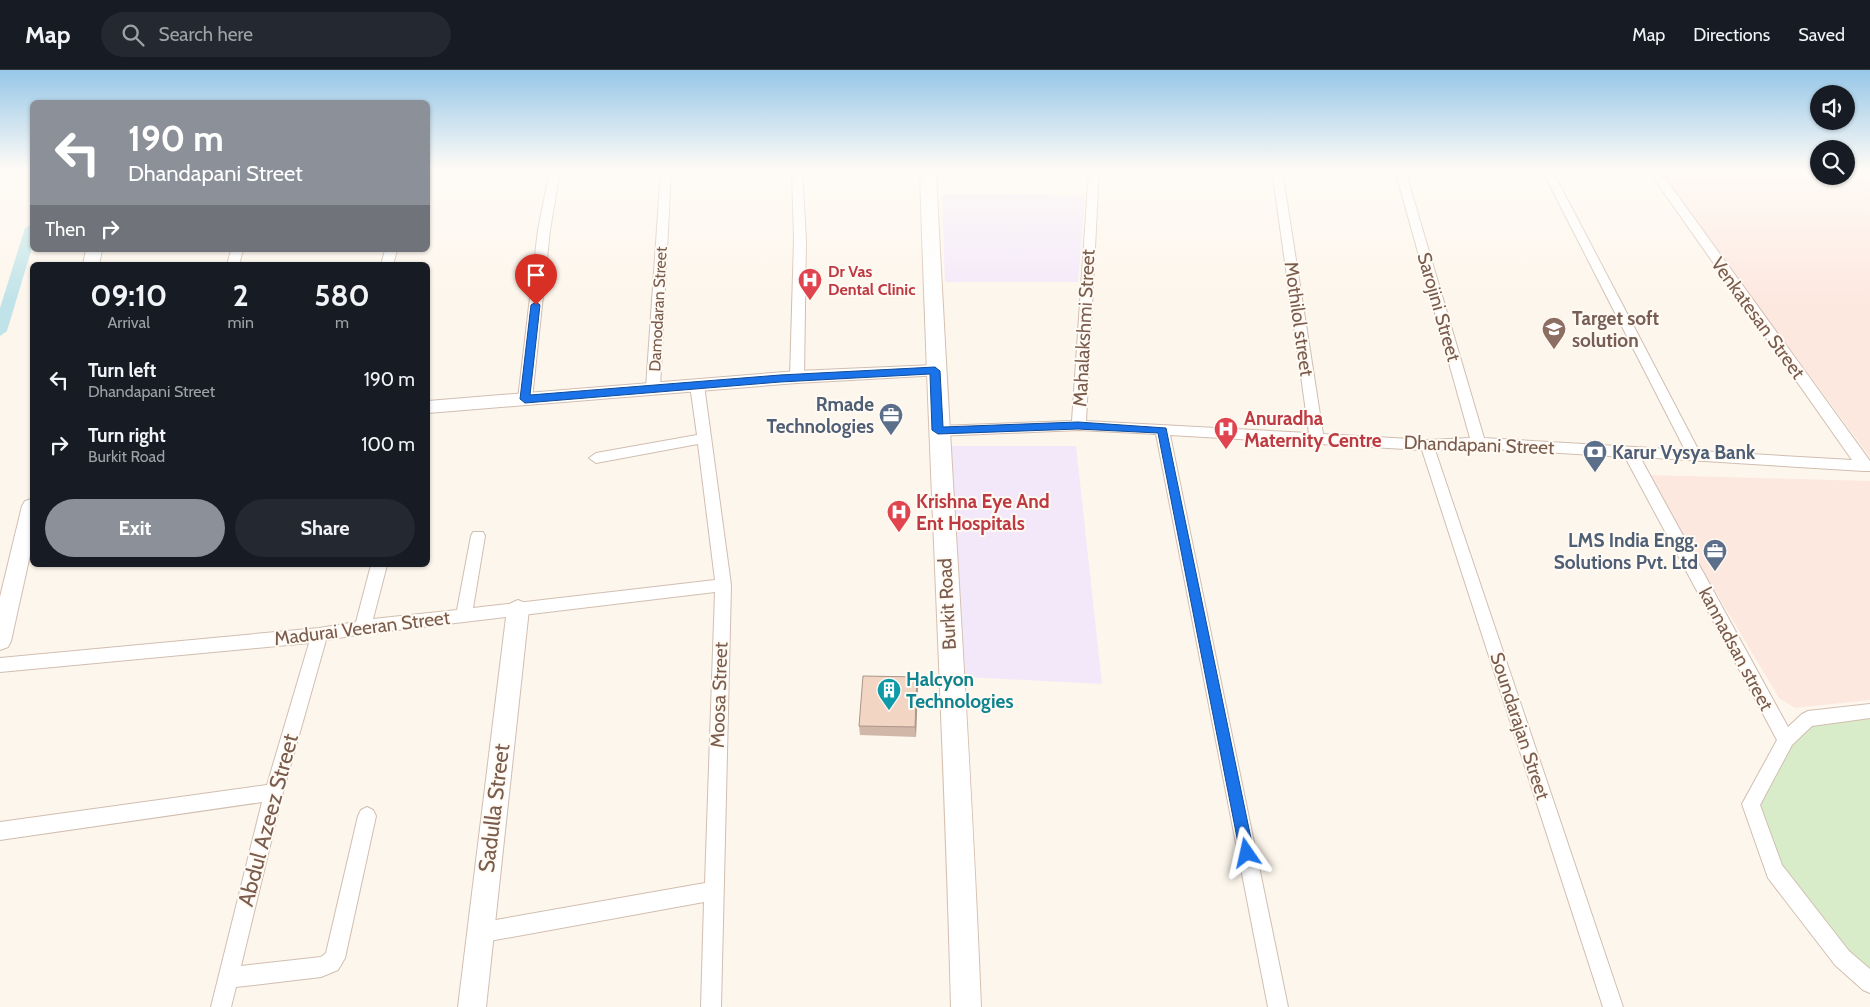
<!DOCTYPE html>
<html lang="en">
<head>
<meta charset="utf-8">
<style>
  body { margin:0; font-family:Cabin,sans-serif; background:#242831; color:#f1f3f6; height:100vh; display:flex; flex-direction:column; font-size:19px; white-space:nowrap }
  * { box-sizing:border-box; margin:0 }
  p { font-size:16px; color:#9ea1a6 }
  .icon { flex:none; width:28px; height:28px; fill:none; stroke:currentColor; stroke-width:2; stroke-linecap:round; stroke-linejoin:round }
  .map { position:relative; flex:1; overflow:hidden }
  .panel { position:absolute; left:30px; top:192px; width:400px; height:305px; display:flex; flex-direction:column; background:#171b24; border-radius:8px; box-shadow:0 1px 4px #0004 }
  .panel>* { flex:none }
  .banner { position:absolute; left:30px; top:30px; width:400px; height:152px; border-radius:8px; box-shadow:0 1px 4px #0004; background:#8c9099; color:#fff; overflow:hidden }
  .controls { position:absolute; left:1810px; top:15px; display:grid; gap:10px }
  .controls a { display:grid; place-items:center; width:45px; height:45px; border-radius:50%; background:#171b24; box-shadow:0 1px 4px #0004; font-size:25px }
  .pin { position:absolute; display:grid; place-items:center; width:42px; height:42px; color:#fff; margin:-51px -21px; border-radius:50% 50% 50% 0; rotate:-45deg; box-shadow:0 0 5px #0007 }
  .pin .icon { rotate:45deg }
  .me { position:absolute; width:55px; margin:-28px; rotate:349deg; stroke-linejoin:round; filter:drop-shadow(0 0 4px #0008) }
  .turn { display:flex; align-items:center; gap:18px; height:105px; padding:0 15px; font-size:22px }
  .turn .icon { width:65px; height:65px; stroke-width:2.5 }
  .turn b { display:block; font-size:35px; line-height:42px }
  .then { display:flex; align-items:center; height:48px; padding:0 15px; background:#0003; gap:10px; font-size:19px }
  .eta { display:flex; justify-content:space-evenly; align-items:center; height:85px; text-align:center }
  .eta b { font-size:30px; font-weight:700; line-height:35px }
  .primary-button { display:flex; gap:10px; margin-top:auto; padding:10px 15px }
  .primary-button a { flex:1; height:58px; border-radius:30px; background:#8c9099; color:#fff; font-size:20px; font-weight:700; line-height:58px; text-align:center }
  .primary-button a+a { background:#242831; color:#f1f3f6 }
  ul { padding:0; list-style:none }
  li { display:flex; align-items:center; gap:15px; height:65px; padding:0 15px }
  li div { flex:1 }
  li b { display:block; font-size:19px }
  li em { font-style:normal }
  header { display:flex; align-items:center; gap:30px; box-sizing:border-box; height:70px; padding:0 25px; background:#171b24; border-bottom:1px solid #363941 }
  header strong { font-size:24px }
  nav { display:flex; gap:28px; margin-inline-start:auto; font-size:18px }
  .search { width:350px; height:45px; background:#242831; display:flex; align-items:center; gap:12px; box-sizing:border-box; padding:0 18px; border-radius:28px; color:#9ea1a6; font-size:19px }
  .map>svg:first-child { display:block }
  .commercial { fill:#fde8e0 }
  .education { fill:#f3e8fa }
  .green { fill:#d8ecc9 }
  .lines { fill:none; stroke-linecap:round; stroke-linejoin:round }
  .canal { fill:#bfe3e8; fill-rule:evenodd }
  .minor-casing { stroke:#d1beb0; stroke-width:2 }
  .tertiary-casing { stroke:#d1beb0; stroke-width:2 }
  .secondary-casing { stroke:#d6c0b0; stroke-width:2 }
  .minor { fill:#fff; fill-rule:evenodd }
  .tertiary { fill:#fff; fill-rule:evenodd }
  .secondary { fill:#fff; fill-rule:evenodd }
  .wall { fill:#d1b7a8 }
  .shaded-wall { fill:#aa9588 }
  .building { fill:#f3d5c3; stroke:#aa9588 }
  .route { fill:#1a73e8; stroke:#114b97 }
  .labels { text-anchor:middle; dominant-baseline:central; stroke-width:4; stroke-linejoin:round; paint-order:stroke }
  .far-health-label { font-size:16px; font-weight:bold; fill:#be3a42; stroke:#fffaf3; text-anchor:start }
  .far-street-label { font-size:16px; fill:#7a5c4d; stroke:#fffaf3 }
  .street-label { font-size:19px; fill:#7a5c4d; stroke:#fffaf3 }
  .education-label { font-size:19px; font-weight:bold; fill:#785e54; stroke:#fffaf3; text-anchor:start }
  .service-label { font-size:19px; font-weight:bold; fill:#4e5e75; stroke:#fffaf3; text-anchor:end }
  .health-label { font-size:19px; font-weight:bold; fill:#be3a42; stroke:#fffaf3; text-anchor:start }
  .culture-label { font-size:19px; font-weight:bold; fill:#0d838f; stroke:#fffaf3; text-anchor:start }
  .near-street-label { font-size:22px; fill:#7a5c4d; stroke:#fffaf3 }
</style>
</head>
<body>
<header>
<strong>Map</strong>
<div class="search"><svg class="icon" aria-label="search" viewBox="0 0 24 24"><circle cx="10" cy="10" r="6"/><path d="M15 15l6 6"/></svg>Search here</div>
<nav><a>Map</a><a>Directions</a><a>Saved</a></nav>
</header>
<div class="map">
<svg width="1870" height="937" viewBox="0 0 1870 937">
  <rect width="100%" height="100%" fill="#fdf6ec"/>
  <g class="commercial">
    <polygon points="1657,100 1819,100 1819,106 1846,106 1846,100 1858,100 1870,112 1870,387"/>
    <polygon points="1646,405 1870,411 1870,630 1795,638 1779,628"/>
  </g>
  <g class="education">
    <polygon points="1015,124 1085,126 1078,212 945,212 942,125"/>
    <polygon points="948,376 1076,376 1102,614 965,607"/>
  </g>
  <polygon class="green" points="1870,645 1870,905 1844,882 1779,799 1757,735 1789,673 1811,653"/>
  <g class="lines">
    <polygon class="canal" points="32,154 32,178 7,261 0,266 0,238 25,158"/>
    <defs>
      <g id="minor">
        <polygon points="550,100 560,100 550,160 532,329 525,334 518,329 538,160"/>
        <polygon points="661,100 671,100 660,318 653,322 646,318"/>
        <polygon points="792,100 802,100 806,170 804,307 797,311 790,307 794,170"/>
        <polygon points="1089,100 1099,100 1086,351 1309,363 1272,100 1282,100 1323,364 1427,370 1470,368 1395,100 1405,100 1484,368 1685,380 1542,100 1552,100 1699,381 1852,390 1648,100 1659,100 1870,391 1870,401 1864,401 1640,387 1788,657 1802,644 1808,641 1870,634 1870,648 1812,656 1792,675 1760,735 1782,795 1849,881 1870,899 1870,923 1863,920 1835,895 1768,808 1742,734 1777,670 1625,387 1478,378 1435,380 1623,937 1603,937 1422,380 1170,365 1288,937 1268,937 1156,364 1079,360 938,366 931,361 938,356 1072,351"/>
        <polygon points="1863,100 1870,100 1870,105"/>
        <polygon points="231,180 243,180 239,195 227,195"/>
        <polygon points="385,180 397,180 393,195 381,195"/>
        <polygon points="697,311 704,315 731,515 721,937 701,937 704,832 479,873 472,870 469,863 472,856 479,853 705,813 715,522 363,564 326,570 283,722 241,896 321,887 326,883 358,746 361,740 367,737 373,740 376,746 345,888 338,900 321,907 236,917 231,937 211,937 262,732 0,770 0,752 267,715 309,573 0,602 0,588 319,558 356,552 371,495 387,495 373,549 457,540 471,466 473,462 483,462 485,466 473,538 715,510 698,374 596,393 589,388 596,383 697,365 690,315"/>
      </g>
      <g id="tertiary">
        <polygon points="86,180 102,180 99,195 83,195"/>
        <polygon points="935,295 941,297 944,301 941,305 797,313 428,343 428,331 797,301"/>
        <polygon points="32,429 32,476 11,571 8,577 0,580 0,527 22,436 25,431"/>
        <polygon points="518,530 525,533 529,539 486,937 458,937 507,539 511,533"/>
      </g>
      <path id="secondary" d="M920 100H936C949 379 970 658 981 937H951C944 658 928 379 920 100Z"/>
    </defs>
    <use href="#minor" class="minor-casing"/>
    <use href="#tertiary" class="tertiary-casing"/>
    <use href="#secondary" class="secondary-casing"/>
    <use href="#minor" class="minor"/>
    <use href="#tertiary" class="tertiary"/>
    <use href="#secondary" class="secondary"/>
  </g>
  <polygon class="wall" points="917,607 916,667 860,665 859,656"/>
  <polygon class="shaded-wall" points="917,607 918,617 916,667 915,657"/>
  <polygon class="building" points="863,606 917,607 915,657 859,656"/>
  <linearGradient id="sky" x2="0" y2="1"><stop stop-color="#97c7e8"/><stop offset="0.43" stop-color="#fefbf6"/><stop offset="1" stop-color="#fefbf6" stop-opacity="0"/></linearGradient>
  <rect width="1870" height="231" fill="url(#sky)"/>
  <polygon class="route" points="536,232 540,235 530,325 780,305 935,297 940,301 943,357 1078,352 1166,358 1254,783 1252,788 1247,790 1242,788 1240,783 1158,363 1078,359 938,364 932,360 930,304 780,312 525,333 520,329 531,235"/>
  <defs>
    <symbol id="hospital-pin" viewBox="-11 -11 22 30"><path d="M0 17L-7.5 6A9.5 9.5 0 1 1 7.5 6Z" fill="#e0444e" stroke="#fffaf3"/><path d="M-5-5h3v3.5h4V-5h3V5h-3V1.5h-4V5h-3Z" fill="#fff"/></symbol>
    <symbol id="school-pin" viewBox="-11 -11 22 30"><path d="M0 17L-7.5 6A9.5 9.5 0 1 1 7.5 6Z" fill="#8d6e63" stroke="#fffaf3"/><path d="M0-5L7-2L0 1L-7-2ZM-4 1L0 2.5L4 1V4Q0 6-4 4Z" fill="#fff"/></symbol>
    <symbol id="office-pin" viewBox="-11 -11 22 30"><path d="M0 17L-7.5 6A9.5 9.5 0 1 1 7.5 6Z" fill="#5c6f8a" stroke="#fffaf3"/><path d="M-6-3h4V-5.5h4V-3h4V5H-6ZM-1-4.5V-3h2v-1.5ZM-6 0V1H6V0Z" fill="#fff"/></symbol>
    <symbol id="bank-pin" viewBox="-11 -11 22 30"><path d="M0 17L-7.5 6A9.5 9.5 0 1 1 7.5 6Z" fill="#5c6f8a" stroke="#fffaf3"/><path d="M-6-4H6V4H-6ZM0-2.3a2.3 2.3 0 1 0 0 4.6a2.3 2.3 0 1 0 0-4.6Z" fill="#fff"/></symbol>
    <symbol id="building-pin" viewBox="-11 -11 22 30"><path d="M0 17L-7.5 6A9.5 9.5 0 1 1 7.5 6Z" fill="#0f9aa8" stroke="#fffaf3"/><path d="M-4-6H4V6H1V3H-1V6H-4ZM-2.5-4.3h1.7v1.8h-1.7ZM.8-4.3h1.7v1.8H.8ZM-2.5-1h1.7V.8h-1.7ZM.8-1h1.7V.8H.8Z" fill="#fff"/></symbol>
  </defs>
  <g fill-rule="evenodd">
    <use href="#hospital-pin" x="796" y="196" width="28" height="38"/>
    <use href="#school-pin" x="1540" y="245" width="28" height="38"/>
    <use href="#office-pin" x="877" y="331" width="28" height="38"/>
    <use href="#hospital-pin" x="1212" y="345" width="28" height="38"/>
    <use href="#bank-pin" x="1581" y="368" width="28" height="38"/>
    <use href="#hospital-pin" x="885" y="428" width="28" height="38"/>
    <use href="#office-pin" x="1701" y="467" width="28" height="38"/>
    <use href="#building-pin" x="875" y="606" width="28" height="38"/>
  </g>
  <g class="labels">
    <g class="far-health-label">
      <text x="828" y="201">Dr Vas<tspan x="828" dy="18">Dental Clinic</tspan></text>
    </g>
    <g class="far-street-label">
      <text transform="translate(658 239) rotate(-87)">Damodaran Street</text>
    </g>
    <g class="street-label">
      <text transform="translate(1439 237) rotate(74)">Sarojini Street</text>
      <text transform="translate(1758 248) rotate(54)">Venkatesan Street</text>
      <text transform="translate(1299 249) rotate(82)">Mothilol street</text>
      <text transform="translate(1084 258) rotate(-87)">Mahalakshmi Street</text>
      <text transform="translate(1479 375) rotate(2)">Dhandapani Street</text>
      <text transform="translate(947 534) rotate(-93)">Burkit Road</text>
      <text transform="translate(362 558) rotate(-7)">Madurai Veeran Street</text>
      <text transform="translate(1736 579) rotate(62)">kannadsan street</text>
      <text transform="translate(719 625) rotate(-88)">Moosa Street</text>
      <text transform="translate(1520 656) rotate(72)">Soundarajan Street</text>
    </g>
    <g class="education-label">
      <text x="1572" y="248">Target soft<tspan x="1572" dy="22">solution</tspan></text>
    </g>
    <g class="service-label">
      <text x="874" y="334">Rmade<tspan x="874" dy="22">Technologies</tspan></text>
      <text x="1612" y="382" text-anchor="start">Karur Vysya Bank</text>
      <text x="1698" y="470">LMS India Engg.<tspan x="1698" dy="22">Solutions Pvt. Ltd</tspan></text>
    </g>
    <g class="health-label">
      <text x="1244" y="348">Anuradha<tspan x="1244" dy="22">Maternity Centre</tspan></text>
      <text x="916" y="431">Krishna Eye And<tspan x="916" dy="22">Ent Hospitals</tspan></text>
    </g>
    <g class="culture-label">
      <text x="906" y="609">Halcyon<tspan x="906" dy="22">Technologies</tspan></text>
    </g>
    <g class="near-street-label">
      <text transform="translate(494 738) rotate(-83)">Sadulla Street</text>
      <text transform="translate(268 750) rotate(-75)">Abdul Azeez Street</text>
    </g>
  </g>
</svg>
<div class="controls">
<a><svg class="icon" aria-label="sound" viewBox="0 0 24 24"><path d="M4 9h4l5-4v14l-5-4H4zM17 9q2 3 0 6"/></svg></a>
<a><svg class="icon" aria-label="search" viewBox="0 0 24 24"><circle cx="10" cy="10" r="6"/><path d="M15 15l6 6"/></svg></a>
</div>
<div class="pin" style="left:536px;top:235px;background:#d93025"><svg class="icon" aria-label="arrive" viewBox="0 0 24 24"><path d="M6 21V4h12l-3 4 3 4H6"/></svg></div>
<svg class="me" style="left:1247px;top:783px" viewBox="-20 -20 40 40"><path d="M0-17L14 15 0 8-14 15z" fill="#1a73e8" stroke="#fff" stroke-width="4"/></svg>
<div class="banner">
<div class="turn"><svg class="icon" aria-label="left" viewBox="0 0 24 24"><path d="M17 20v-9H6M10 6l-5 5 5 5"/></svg><div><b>190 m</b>Dhandapani Street</div></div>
<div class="then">Then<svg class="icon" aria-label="right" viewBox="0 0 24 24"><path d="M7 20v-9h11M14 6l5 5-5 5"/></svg></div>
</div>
<section class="panel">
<div class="eta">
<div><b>09:10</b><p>Arrival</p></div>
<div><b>2</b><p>min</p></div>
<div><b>580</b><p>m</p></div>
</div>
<ul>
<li><svg class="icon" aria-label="left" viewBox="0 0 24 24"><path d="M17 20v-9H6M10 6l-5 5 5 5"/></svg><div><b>Turn left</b><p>Dhandapani Street</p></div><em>190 m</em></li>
<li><svg class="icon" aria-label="right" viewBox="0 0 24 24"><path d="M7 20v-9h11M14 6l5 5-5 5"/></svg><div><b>Turn right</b><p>Burkit Road</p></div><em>100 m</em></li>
</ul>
<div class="primary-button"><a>Exit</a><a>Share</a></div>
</section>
</div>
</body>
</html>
